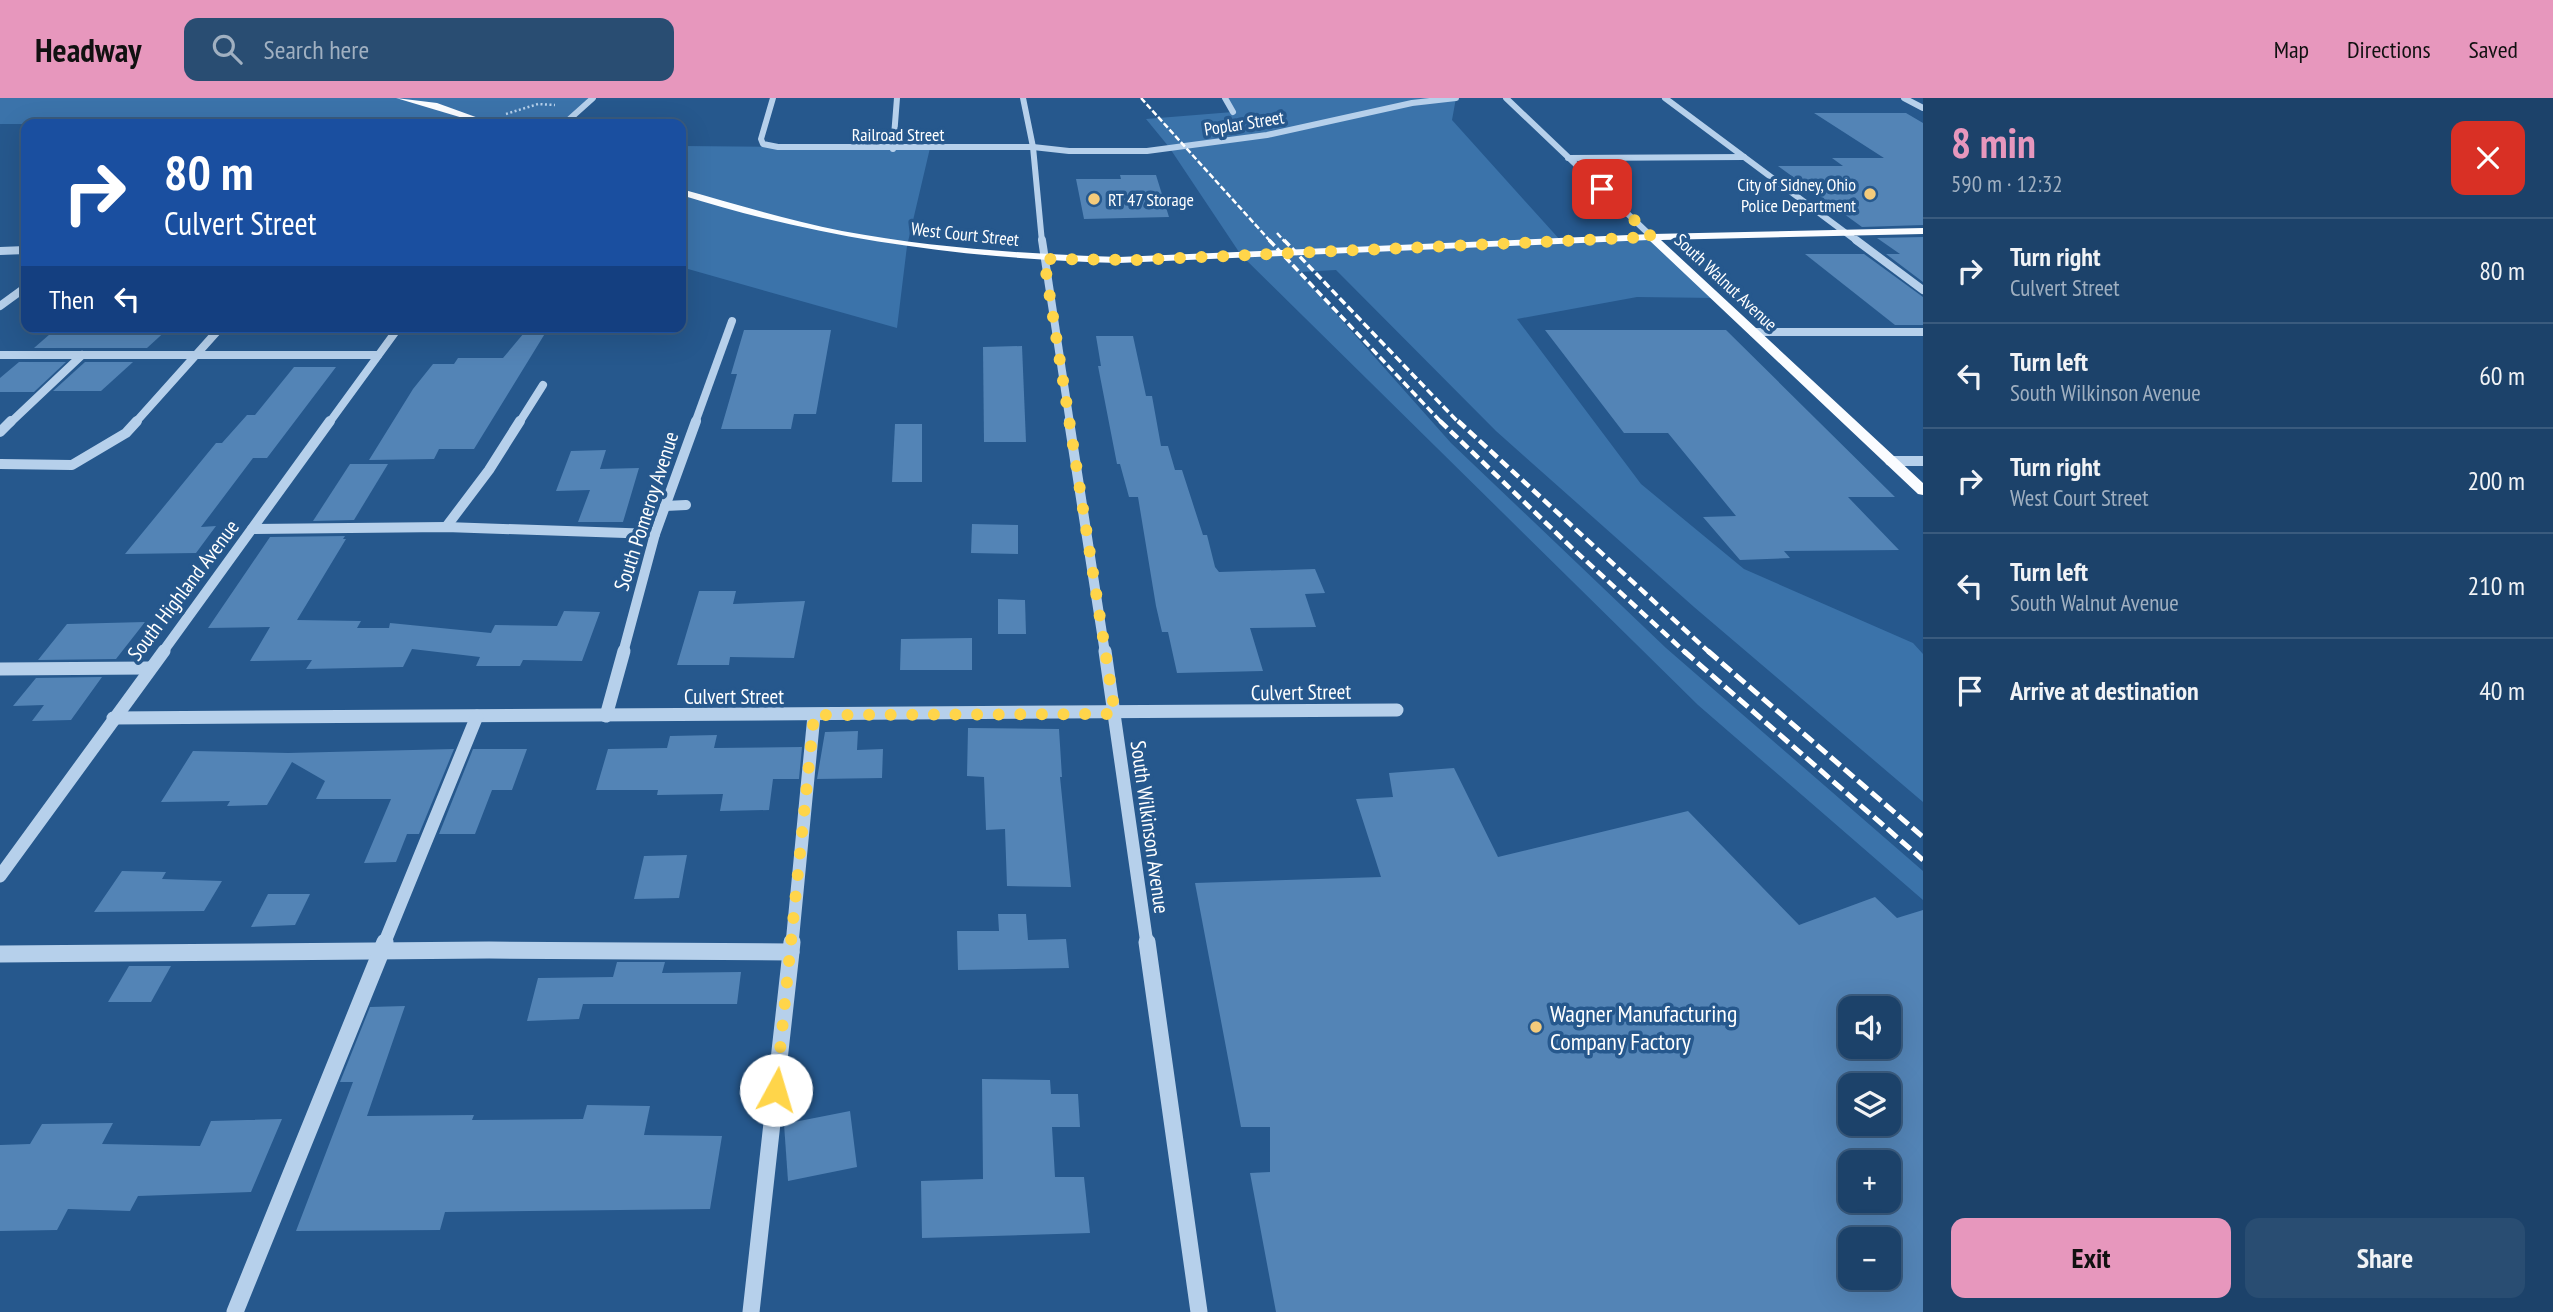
<!DOCTYPE html>
<html lang="en">
<head>
<meta charset="utf-8">
<style>
  body { margin:0; font-family:"PT Sans Narrow",sans-serif; background:#294d72; color:#f1f3f6; height:100vh; display:flex; flex-direction:column; font-size:26px; white-space:nowrap }
  * { box-sizing:border-box; margin:0 }
  p { font-size:23px; color:#a0b0c1 }
  .icon { flex:none; width:38px; height:38px; fill:none; stroke:currentColor; stroke-width:2; stroke-linecap:round; stroke-linejoin:round }
  .map { position:relative; flex:1; overflow:hidden }
  .side { display:flex; flex-direction:column; background:#1c426a; width:630px }
  .side>* { flex:none }
  .guide { position:absolute; left:21px; top:21px; width:665px; height:214px; border-radius:14px; box-shadow:0 7px 28px #0002,0 0 0 2px #3a5b7e; background:#1a4fa0; color:#fff; overflow:hidden }
  .controls { position:absolute; left:1838px; top:898px; display:grid; gap:14px }
  .controls a { display:grid; place-items:center; width:63px; height:63px; border-radius:14px; background:#1c426a; box-shadow:0 7px 28px #0002,0 0 0 2px #3a5b7e; font-size:35px }
  .pin { position:absolute; display:grid; place-items:center; width:60px; height:60px; color:#fff; margin:-30px; border-radius:14px; box-shadow:0 4px 10px #0006 }
  .me { position:absolute; width:77px; margin:-38px; rotate:6deg; stroke-linejoin:round; filter:drop-shadow(0 0 5px #0008) }
  .turn { display:flex; align-items:center; gap:24px; height:147px; padding:0 28px; font-size:32px }
  .turn .icon { width:91px; height:91px; stroke-width:2.5 }
  .turn b { display:block; font-size:49px; line-height:60px }
  .then { display:flex; align-items:center; height:66px; padding:0 28px; background:#0003; gap:14px; font-size:26px }
  .round { display:grid; place-items:center; flex:none; width:74px; height:74px; border-radius:14px; background:#294d72 }
  .head { display:flex; align-items:center; justify-content:space-between; height:119px; padding:0 28px }
  h1 { font-size:42px; font-weight:700; line-height:52px; color:#e797bd }
  .primary-button { display:flex; gap:14px; margin-top:auto; padding:14px 28px }
  .primary-button a { flex:1; height:80px; border-radius:14px; background:#e797bd; color:#111; font-size:28px; font-weight:700; line-height:80px; text-align:center }
  .primary-button a+a { background:#294d72; color:#f1f3f6 }
  ul { padding:0; list-style:none }
  li { display:flex; align-items:center; gap:21px; height:105px; padding:0 28px; border-top:2px solid #3a5b7e }
  li div { flex:1 }
  li b { display:block; font-size:26px }
  li em { font-style:normal }
  header { display:flex; align-items:center; gap:42px; box-sizing:border-box; height:98px; padding:0 35px; background:#e797bd; color:#111 }
  header strong { font-size:33px }
  nav { display:flex; gap:38px; margin-inline-start:auto; font-size:24px }
  .search { width:490px; height:63px; background:#294d72; display:flex; align-items:center; gap:18px; box-sizing:border-box; padding:0 24px; border-radius:14px; color:#a0b0c1; font-size:26px }
  main { display:flex; flex:1; min-height:0 }
  .map>svg:first-child { display:block }
  .green { fill:#3b73aa }
  .building { fill:#5384b6; fill-rule:evenodd }
  .lines { fill:none; stroke-linecap:round; stroke-linejoin:round }
  .path { stroke:#b6d0eb; stroke-width:2.5; stroke-dasharray:2 2.5; stroke-linecap:butt }
  .minor-far4 { stroke:#b6d0eb; stroke-width:6 }
  .minor-far3 { stroke:#b6d0eb; stroke-width:8 }
  .minor-far2 { stroke:#b6d0eb; stroke-width:10 }
  .minor-far1 { stroke:#b6d0eb; stroke-width:13 }
  .minor { stroke:#b6d0eb; stroke-width:17 }
  .major { fill:#fafcff; fill-rule:evenodd }
  .rail-far3 { stroke:#fff; stroke-width:2.5; stroke-dasharray:6 2.5; stroke-linecap:butt }
  .rail-far2 { stroke:#fff; stroke-width:3.5; stroke-dasharray:8 3.5; stroke-linecap:butt }
  .rail-far1 { stroke:#fff; stroke-width:4.5; stroke-dasharray:10 4.5; stroke-linecap:butt }
  .rail { stroke:#fff; stroke-width:5; stroke-dasharray:13 5; stroke-linecap:butt }
  .route { stroke:#ffd54a; stroke-width:12; stroke-dasharray:0 21.6 }
  .poi-dot { fill:#f4cb7b; stroke:#26588d; stroke-width:2.5 }
  .labels { text-anchor:middle; dominant-baseline:central; stroke-width:7; stroke-linejoin:round; paint-order:stroke }
  .far-street-label { font-size:18px; fill:#fff; stroke:#26588d }
  .far-poi-label { font-size:18px; fill:#fff; stroke:#26588d; text-anchor:end }
  .street-label { font-size:21px; fill:#fff; stroke:#26588d }
  .near-poi-label { font-size:24px; fill:#fff; stroke:#26588d; text-anchor:start }
</style>
</head>
<body>
<header>
<strong>Headway</strong>
<div class="search"><svg class="icon" aria-label="search" viewBox="0 0 24 24"><circle cx="10" cy="10" r="6"/><path d="M15 15l6 6"/></svg>Search here</div>
<nav><a>Map</a><a>Directions</a><a>Saved</a></nav>
</header>
<main>
<div class="map">
<svg width="1923" height="1214" viewBox="0 0 1923 1214">
  <rect width="100%" height="100%" fill="#26588d"/>
  <g class="green">
    <polygon points="0,0 593,0 564,26 0,26"/>
    <polygon points="1225,0 1456,0 1452,22 1561,143 1652,139 1717,200 1637,199 1517,221 1641,386 1744,471 1913,545 1923,556 1923,704 1694,509 1496,333 1336,172 1299,174 1451,345 1666,550 1923,773 1923,802 1698,607 1241,157 1169,49 1146,21 1233,14"/>
    <polygon points="681,48 930,50 907,148 897,230 681,169"/>
  </g>
  <g class="building">
    <polygon points="1814,15 1906,15 1923,25 1923,127 1862,129 1778,68 1843,68 1832,60 1884,60"/>
    <polygon points="1120,77 1156,77 1169,119 1084,121 1076,81 1121,81"/>
    <polygon points="1923,139 1923,184 1886,156 1900,156 1877,140"/>
    <polygon points="1805,156 1864,156 1923,199 1923,227 1895,227"/>
    <polygon points="58,229 170,229 147,250 34,250"/>
    <polygon points="529,229 549,229 474,351 439,351 434,361 369,362 413,291 433,266 454,266 458,260 503,260"/>
    <polygon points="744,232 831,232 816,316 794,316 791,331 721,331 737,276 731,276"/>
    <polygon points="1545,232 1726,232 1895,399 1848,399 1899,452 1784,453 1790,460 1740,462 1703,419 1736,418 1668,335 1624,335"/>
    <polygon points="1096,238 1133,238 1146,298 1152,298 1161,348 1168,348 1175,372 1182,372 1203,437 1207,437 1215,469 1219,474 1315,471 1325,495 1305,496 1316,529 1250,530 1263,573 1177,575 1168,534 1162,534 1156,508 1138,399 1129,399 1120,366 1117,366 1098,268 1101,268"/>
    <polygon points="1022,248 1026,344 984,344 983,249"/>
    <polygon points="19,264 66,264 34,294 0,294 0,280"/>
    <polygon points="85,264 133,264 101,293 53,293"/>
    <polygon points="294,269 336,269 267,360 253,360 201,429 216,428 196,455 125,456 216,345 222,345 247,317 255,317"/>
    <polygon points="895,326 922,326 922,384 892,384"/>
    <polygon points="606,352 600,371 639,370 623,424 578,424 590,392 556,393 571,353"/>
    <polygon points="350,366 388,366 354,422 313,423"/>
    <polygon points="972,426 1018,427 1018,456 971,455"/>
    <polygon points="345,438 343,441 346,441 297,522 361,523 357,530 389,530 390,525 491,535 495,527 557,528 564,513 600,514 582,563 523,562 520,568 476,568 480,559 412,551 403,569 306,571 312,562 250,563 270,529 208,530 270,439"/>
    <polygon points="699,493 736,493 733,506 805,503 794,560 730,559 729,567 677,567"/>
    <polygon points="998,501 1025,502 1026,536 998,536"/>
    <polygon points="145,524 116,561 38,562 67,526"/>
    <polygon points="972,540 972,572 900,572 901,541"/>
    <polygon points="102,579 71,622 32,623 44,607 13,608 36,580"/>
    <polygon points="968,630 1059,631 1062,679 1060,679 1071,789 1007,788 1005,731 986,732 984,679 967,678"/>
    <polygon points="858,633 857,652 883,651 882,680 817,681 825,634"/>
    <polygon points="717,637 714,650 802,649 799,681 773,681 769,712 720,713 723,696 657,697 658,692 596,692 608,651 667,650 670,638"/>
    <polygon points="454,651 419,736 407,736 396,764 364,765 391,701 316,701 325,683 292,664 267,707 227,708 230,703 161,704 193,653 288,655"/>
    <polygon points="473,651 527,651 512,692 492,692 475,736 439,736"/>
    <path d="M1454 670 1498 759 1688 713 1799 827 1875 799 1897 820 1923 812V1214H1276L1250 1075 1270 1074V1029H1241L1195 785 1381 779 1356 701 1393 699 1389 675ZM1850 910H1888V948H1850ZM1850 987H1888V1026H1850ZM1850 1064H1888V1102H1850ZM1850 1141H1888V1180H1850Z"/>
    <polygon points="687,757 679,800 634,801 644,758"/>
    <polygon points="122,773 166,774 162,781 222,783 204,813 94,814"/>
    <polygon points="268,796 310,796 295,827 251,829"/>
    <polygon points="998,816 1026,816 1028,842 1066,841 1069,870 958,872 957,833 999,833"/>
    <polygon points="617,864 665,864 662,875 741,874 737,906 583,906 579,921 527,923 538,880 613,879"/>
    <polygon points="129,868 171,868 151,904 108,904"/>
    <polygon points="405,908 367,1018 474,1017 472,1022 583,1021 587,1007 650,1008 644,1037 722,1038 710,1111 445,1114 440,1132 296,1133 353,984 340,984 370,909"/>
    <polygon points="982,981 1050,982 1051,996 1078,996 1080,1029 1052,1029 1055,1079 1084,1079 1090,1135 922,1140 921,1083 983,1081"/>
    <polygon points="850,1013 857,1069 788,1083 784,1026"/>
    <polygon points="282,1021 251,1094 138,1098 130,1113 68,1111 57,1132 0,1133 0,1047 30,1046 42,1026 113,1025 102,1046 200,1048 211,1023"/>
  </g>
  <g class="lines">
    <polyline class="path" points="506,16 538,6 555,7"/>
    <g class="minor-far4">
      <polyline points="773,0 761,41 763,46 778,49 1033,49 1069,53 1147,53 1267,37 1412,5 1456,0"/>
      <polyline points="1023,0 1033,49 1042,144"/>
      <polyline points="1225,0 1233,14"/>
      <polyline points="1506,0 1652,139"/>
      <polyline points="1665,0 1858,144"/>
      <polyline points="1904,0 1923,10"/>
      <polyline points="564,26 593,0"/>
      <polyline points="893,51 897,0"/>
      <polyline points="1568,60 1744,59"/>
    </g>
    <g class="minor-far3">
      <polyline points="1042,142 1070,325"/>
      <polyline points="1856,142 1923,192"/>
      <polyline points="0,153 26,152"/>
      <polyline points="0,208 26,189"/>
      <polyline points="1753,234 1923,234"/>
      <polyline points="0,257 378,257"/>
      <polyline points="10,325 82,257"/>
      <polyline points="135,325 221,229"/>
      <polyline points="329,325 399,229"/>
      <polyline points="519,325 543,287"/>
      <polyline points="695,325 732,223"/>
    </g>
    <g class="minor-far2">
      <polyline points="1069,323 1105,555"/>
      <polyline points="0,334 11,323"/>
      <polyline points="1890,363 1923,363"/>
      <polyline points="0,366 72,367 126,335 137,323"/>
      <polyline points="665,408 686,407"/>
      <polyline points="446,429 489,372 520,323"/>
      <polyline points="252,431 446,429 655,436"/>
      <polyline points="162,555 330,323"/>
      <polyline points="623,555 655,436 696,323"/>
    </g>
    <g class="minor-far1">
      <polyline points="1105,553 1147,846"/>
      <polyline points="0,571 149,570"/>
      <polyline points="606,618 624,553"/>
      <polyline points="113,620 1397,612"/>
      <polyline points="0,778 164,553"/>
      <polyline points="384,846 477,618"/>
      <polyline points="792,846 814,617"/>
    </g>
    <g class="minor">
      <polyline points="1147,844 1199,1214"/>
      <polyline points="0,856 489,852 791,854 792,844"/>
      <polyline points="235,1214 385,844"/>
      <polyline points="751,1214 791,854"/>
    </g>
    <g class="major">
      <polygon points="396,0 437,5 495,26 483,26"/>
      <path d="M681 91C735 106 787 122 842 133 933 150 1026 156 1119 159L1652 136 1923 130V136L1661 142 1923 385V397L1918 396 1649 142 1119 165C969 161 824 142 681 97Z"/>
    </g>
    <g class="rail-far3">
      <polyline points="1141,0 1271,144"/>
      <polyline points="1277,135 1285,144"/>
    </g>
    <g class="rail-far2">
      <polyline points="1269,142 1442,325"/>
      <polyline points="1284,142 1459,325"/>
    </g>
    <g class="rail-far1">
      <polyline points="1440,323 1572,450 1686,555"/>
      <polyline points="1458,323 1710,555"/>
    </g>
    <g class="rail">
      <polyline points="1684,553 1923,762"/>
      <polyline points="1708,553 1923,739"/>
    </g>
  </g>
  <g class="lines">
    <polyline class="route" points="776,992 814,617 1115,616 1044,161 1137,162 1652,139 1602,91"/>
  </g>
  <g class="poi-dot">
    <circle cx="1870" cy="96" r="7"/>
    <circle cx="1094" cy="101" r="7"/>
    <circle cx="1536" cy="929" r="7"/>
  </g>
  <g class="labels">
    <g class="far-street-label">
      <text transform="translate(1244 25) rotate(-9)">Poplar Street</text>
      <text x="898" y="36">Railroad Street</text>
      <text transform="translate(965 136) rotate(6)">West Court Street</text>
      <text transform="translate(1726 184) rotate(43)">South Walnut Avenue</text>
    </g>
    <g class="far-poi-label">
      <text x="1856" y="86">City of Sidney, Ohio<tspan x="1856" dy="21">Police Department</tspan></text>
      <text x="1108" y="101" text-anchor="start">RT 47 Storage</text>
    </g>
    <g class="street-label">
      <text transform="translate(646 413) rotate(-72)">South Pomeroy Avenue</text>
      <text transform="translate(183 492) rotate(-53)">South Highland Avenue</text>
      <text transform="translate(1301 594) rotate(-1)">Culvert Street</text>
      <text x="734" y="598">Culvert Street</text>
      <text transform="translate(1150 729) rotate(82)">South Wilkinson Avenue</text>
    </g>
    <g class="near-poi-label">
      <text x="1550" y="915">Wagner Manufacturing<tspan x="1550" dy="28">Company Factory</tspan></text>
    </g>
  </g>
</svg>
<div class="controls">
<a><svg class="icon" aria-label="sound" viewBox="0 0 24 24"><path d="M4 9h4l5-4v14l-5-4H4zM17 9q2 3 0 6"/></svg></a>
<a><svg class="icon" aria-label="layers" viewBox="0 0 24 24"><path d="M12 4l9 5-9 5-9-5zM3 14l9 5 9-5"/></svg></a>
<a>+</a>
<a>−</a>
</div>
<div class="pin" style="left:1602px;top:91px;background:#d93025"><svg class="icon" aria-label="arrive" viewBox="0 0 24 24"><path d="M6 21V4h12l-3 4 3 4H6"/></svg></div>
<svg class="me" style="left:776px;top:992px" viewBox="-20 -20 40 40"><circle r="19" fill="#fff"/><path d="M0-13L10 11 0 6-10 11z" fill="#ffd54a"/></svg>
<div class="guide">
<div class="turn"><svg class="icon" aria-label="right" viewBox="0 0 24 24"><path d="M7 20v-9h11M14 6l5 5-5 5"/></svg><div><b>80 m</b>Culvert Street</div></div>
<div class="then">Then<svg class="icon" aria-label="left" viewBox="0 0 24 24"><path d="M17 20v-9H6M10 6l-5 5 5 5"/></svg></div>
</div>
</div>
<section class="side">
<div class="head"><div><h1>8 min</h1><p>590 m · 12:32</p></div><a class="round" style="background:#d93025;color:#fff"><svg class="icon" aria-label="close" viewBox="0 0 24 24"><path d="M6 6l12 12M18 6L6 18"/></svg></a></div>
<ul>
<li><svg class="icon" aria-label="right" viewBox="0 0 24 24"><path d="M7 20v-9h11M14 6l5 5-5 5"/></svg><div><b>Turn right</b><p>Culvert Street</p></div><em>80 m</em></li>
<li><svg class="icon" aria-label="left" viewBox="0 0 24 24"><path d="M17 20v-9H6M10 6l-5 5 5 5"/></svg><div><b>Turn left</b><p>South Wilkinson Avenue</p></div><em>60 m</em></li>
<li><svg class="icon" aria-label="right" viewBox="0 0 24 24"><path d="M7 20v-9h11M14 6l5 5-5 5"/></svg><div><b>Turn right</b><p>West Court Street</p></div><em>200 m</em></li>
<li><svg class="icon" aria-label="left" viewBox="0 0 24 24"><path d="M17 20v-9H6M10 6l-5 5 5 5"/></svg><div><b>Turn left</b><p>South Walnut Avenue</p></div><em>210 m</em></li>
<li><svg class="icon" aria-label="arrive" viewBox="0 0 24 24"><path d="M6 21V4h12l-3 4 3 4H6"/></svg><div><b>Arrive at destination</b></div><em>40 m</em></li>
</ul>
<div class="primary-button"><a>Exit</a><a>Share</a></div>
</section>
</main>
</body>
</html>
